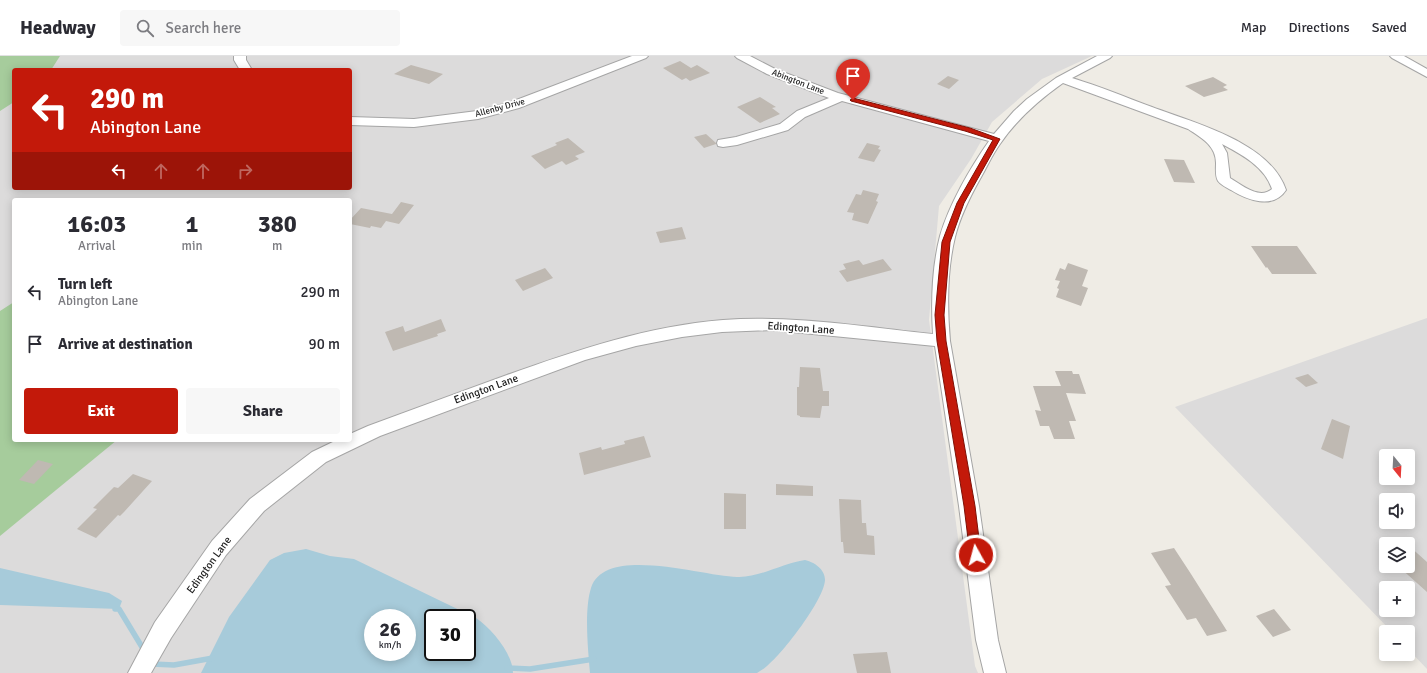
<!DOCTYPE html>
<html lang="en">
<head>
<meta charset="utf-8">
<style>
  body { margin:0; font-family:Signika,sans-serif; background:#f7f7f7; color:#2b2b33; height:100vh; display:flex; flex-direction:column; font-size:15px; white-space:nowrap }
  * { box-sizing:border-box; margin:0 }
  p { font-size:13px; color:#7c7c81 }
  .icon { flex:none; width:22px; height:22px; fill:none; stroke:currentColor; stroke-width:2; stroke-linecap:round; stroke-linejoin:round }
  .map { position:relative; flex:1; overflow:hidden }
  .panel { position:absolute; left:12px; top:142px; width:340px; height:244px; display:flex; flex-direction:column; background:#fff; border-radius:4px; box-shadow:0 2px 10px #0003 }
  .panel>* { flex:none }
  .top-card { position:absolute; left:12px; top:12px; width:340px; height:122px; border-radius:4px; box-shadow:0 2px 10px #0003; background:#c3190a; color:#fff; overflow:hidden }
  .needle { width:26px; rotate:162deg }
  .fabs { position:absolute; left:1379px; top:393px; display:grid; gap:8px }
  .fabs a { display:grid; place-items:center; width:36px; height:36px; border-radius:4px; background:#fff; box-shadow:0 2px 10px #0003; font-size:20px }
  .speed { position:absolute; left:364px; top:553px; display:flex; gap:8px; font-size:20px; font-weight:700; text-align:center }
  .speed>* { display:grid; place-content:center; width:52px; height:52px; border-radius:50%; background:#fff; box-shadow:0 2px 10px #0003; line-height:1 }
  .speed small { font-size:10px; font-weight:400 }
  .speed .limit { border:2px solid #111; border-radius:6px; background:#fff; color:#111 }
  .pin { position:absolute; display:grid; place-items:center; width:34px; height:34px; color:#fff; margin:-41px -17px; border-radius:50% 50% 50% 0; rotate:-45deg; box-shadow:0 0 4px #0007 }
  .pin .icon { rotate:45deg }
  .me { position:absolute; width:44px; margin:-22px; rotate:353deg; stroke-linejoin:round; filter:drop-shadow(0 0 3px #0008) }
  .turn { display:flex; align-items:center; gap:14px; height:84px; padding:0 12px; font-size:18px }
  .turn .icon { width:52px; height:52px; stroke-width:2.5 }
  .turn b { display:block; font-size:28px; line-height:34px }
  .lanes { display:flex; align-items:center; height:38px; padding:0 12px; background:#0003; justify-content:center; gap:20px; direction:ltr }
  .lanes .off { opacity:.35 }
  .eta { display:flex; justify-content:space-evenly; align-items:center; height:68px; text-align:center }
  .eta b { font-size:24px; font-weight:700; line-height:28px }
  .button { display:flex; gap:8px; margin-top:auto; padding:8px 12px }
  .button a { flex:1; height:46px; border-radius:4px; background:#c3190a; color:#fff; font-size:16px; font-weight:700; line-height:46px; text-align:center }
  .button a+a { background:#f7f7f7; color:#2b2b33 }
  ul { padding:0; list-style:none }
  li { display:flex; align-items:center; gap:12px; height:52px; padding:0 12px }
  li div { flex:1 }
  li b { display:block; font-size:15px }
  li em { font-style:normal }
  header { display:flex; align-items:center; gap:24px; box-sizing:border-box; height:56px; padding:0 20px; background:#fff; border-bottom:1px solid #e1e1e2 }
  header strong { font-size:19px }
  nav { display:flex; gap:22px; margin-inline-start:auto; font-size:14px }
  .search { width:280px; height:36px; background:#f7f7f7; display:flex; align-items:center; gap:10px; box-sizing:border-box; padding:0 14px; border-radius:4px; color:#7c7c81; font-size:15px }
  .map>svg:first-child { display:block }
  .residential { fill:#dcdbdb; fill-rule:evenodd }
  .forest { fill:#a6cc9c }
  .water { fill:#a7cbda; fill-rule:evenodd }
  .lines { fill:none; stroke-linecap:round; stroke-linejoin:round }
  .stream { stroke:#a7cbda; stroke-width:5.5 }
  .building { fill:#bfb9b2 }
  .minor-casing { stroke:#a5a5a5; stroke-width:2 }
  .minor { fill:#fff; fill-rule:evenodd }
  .route { fill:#c3190a; stroke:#7f1006 }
  .labels { text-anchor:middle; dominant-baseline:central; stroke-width:3.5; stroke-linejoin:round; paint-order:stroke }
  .far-street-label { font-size:9px; fill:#1e1e1e; stroke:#fff }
  .street-label { font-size:11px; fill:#1e1e1e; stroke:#fff }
</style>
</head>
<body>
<header>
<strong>Headway</strong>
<div class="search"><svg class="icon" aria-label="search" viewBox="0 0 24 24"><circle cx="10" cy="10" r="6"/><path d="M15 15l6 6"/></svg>Search here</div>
<nav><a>Map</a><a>Directions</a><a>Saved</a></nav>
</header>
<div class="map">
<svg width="1427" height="617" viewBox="0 0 1427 617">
  <rect width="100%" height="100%" fill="#efece5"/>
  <g class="residential">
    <path d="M0 0H1092L1042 23 992 66 971 103 939 150 929 264 975 610 978 617H0ZM14 14H350V132H14ZM14 144H350V384H14ZM373 562H407V596H373ZM433 562H467V596H433Z"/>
    <path d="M1427 262V613L1408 593V576H1392L1175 351ZM1386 400H1408V422H1386ZM1386 444H1408V466H1386ZM1386 488H1408V510H1386ZM1386 532H1408V554H1386Z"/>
  </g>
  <g class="forest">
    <polygon points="0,0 60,0 51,14 14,14 14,46 0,55"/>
    <polygon points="14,246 14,384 117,384 0,480 0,255"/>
  </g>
  <g class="water">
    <path d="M306 493 330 500 354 503 476 562C492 573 513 598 513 617H201L229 561 270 504 284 497ZM373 562H407V596H373ZM433 562H467V596H433Z"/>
    <path d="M805 504C814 506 825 513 825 524 824 544 783 597 767 610 764 613 760 615 757 617H590C588 594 584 554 591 532 605 488 705 521 737 521 759 522 783 507 805 504Z"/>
    <polygon points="0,512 109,537 122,545 119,553 0,549"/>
  </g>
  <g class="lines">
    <g class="stream">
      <polyline points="115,553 119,553 145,596"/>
      <polyline points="152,608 174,609 213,602"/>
      <polyline points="507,612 530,613 594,603"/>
    </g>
  </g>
  <g class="building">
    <polygon points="680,5 691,12 697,9 710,17 690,25 686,22 682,24 663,12"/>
    <polygon points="411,9 443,18 429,28 394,18"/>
    <polygon points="948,20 959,24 949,33 937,28"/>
    <polygon points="1213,21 1227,29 1223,31 1228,34 1204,41 1185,30"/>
    <polygon points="760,41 776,51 772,52 780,58 760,67 737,51"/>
    <polygon points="706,78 716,87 716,88 704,92 694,81"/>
    <polygon points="568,82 585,96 575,100 579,103 566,109 562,105 545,113 531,100 557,89 555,87"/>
    <polygon points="867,87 880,90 878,93 881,94 874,106 858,102"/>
    <polygon points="1164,103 1184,104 1195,127 1174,126"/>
    <polygon points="863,134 879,138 876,145 878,146 868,168 852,164 854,157 847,156 856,138 861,139"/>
    <polygon points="401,146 414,149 399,168 386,165 381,172 371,170 370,172 350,168 350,164 361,152 392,158"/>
    <polygon points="682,171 686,183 660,187 656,176"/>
    <polygon points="1251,190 1297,190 1317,218 1272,218 1267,211 1266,212"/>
    <polygon points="883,203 892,214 847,226 839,215 846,213 843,208 859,204 863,209"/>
    <polygon points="1068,207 1088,214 1082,230 1088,232 1081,250 1056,241 1059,233 1057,232 1060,225 1055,224 1060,212 1065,214"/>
    <polygon points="545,212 553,222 523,235 515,224"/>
    <polygon points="441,263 446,275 437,278 438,280 393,295 385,276 403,270 405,276"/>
    <polygon points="800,311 820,312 823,335 829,335 829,350 822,350 820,362 800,361 800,360 797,359 797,331 799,331"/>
    <polygon points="1055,315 1072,315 1073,318 1079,318 1086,338 1066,337 1076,365 1069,365 1075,383 1054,383 1049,370 1040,370 1035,354 1041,355 1033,330 1061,330"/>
    <polygon points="1308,318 1318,327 1306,331 1295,322"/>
    <polygon points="1332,363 1350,370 1343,403 1321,393"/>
    <polygon points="644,380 651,401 584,419 579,397 601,391 602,394 625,388 624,385"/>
    <polygon points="38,404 53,408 34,428 19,424"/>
    <polygon points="133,418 152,425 124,456 120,460 118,459 96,482 77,473 97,453 93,452 114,431 118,432"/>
    <polygon points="776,428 813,430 813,440 776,439"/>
    <polygon points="724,437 746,438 746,473 724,473"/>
    <polygon points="839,443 861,444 862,467 866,467 867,479 874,480 875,499 844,497 843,486 841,486"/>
    <polygon points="1408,489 1427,506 1427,536 1398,510 1408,510"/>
    <polygon points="1174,492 1191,518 1227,575 1207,580 1196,562 1187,564 1165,530 1171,529 1151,497"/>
    <polygon points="1274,553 1291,574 1273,581 1256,560"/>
    <polygon points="887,596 891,617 857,617 853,598"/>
  </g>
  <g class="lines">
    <defs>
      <g id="minor">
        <polygon points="234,0 246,0 246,4 252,14 240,14 234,4"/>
        <polygon points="632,0 648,0 646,2 519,52 478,63 414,71 350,69 350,61 414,63 477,55 511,46"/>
        <path d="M735 0H750L775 13 838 37 994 78 1014 55 1027 43 1056 22 1097 0H1112L1110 2 1072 22C1099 30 1125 41 1152 51 1194 67 1270 86 1286 134 1273 154 1247 144 1231 134 1227 132 1221 129 1218 125 1215 120 1216 113 1216 107 1216 90 1202 82 1188 73L1063 27C1039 44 1017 63 1000 88 992 99 987 111 980 123 970 141 960 161 955 181 947 214 947 251 950 285L979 450 998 584 1006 617H984L976 584 959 450 935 290 772 274 722 276 682 281 636 290 585 304 380 380 326 406 264 455 226 499 171 582 151 617H128L155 566 212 485 250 443 312 396 337 384H350V378L368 370C414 353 460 336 507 319 577 294 648 270 723 264 793 259 864 271 933 278 931 247 932 211 940 180 949 149 970 112 989 85L842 45 805 61 788 74 737 89 723 91 718 90 717 87 718 84 736 81 780 68 797 55 829 42 767 18 737 2ZM1222 88C1241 98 1265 111 1272 133 1259 144 1242 129 1230 122L1227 97Z"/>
        <polygon points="1390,0 1404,0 1427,13 1427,21 1392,2"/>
      </g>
    </defs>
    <use href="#minor" class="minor-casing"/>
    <use href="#minor" class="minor"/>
  </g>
  <polygon class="route" points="853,42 970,72 1000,83 964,147 950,186 944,259 946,285 975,450 981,499 979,503 976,504 972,503 970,499 964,450 937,285 935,259 942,186 957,147 993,84 965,75 851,45 850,44"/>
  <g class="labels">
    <g class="far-street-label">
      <text transform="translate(798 26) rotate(21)">Abington Lane</text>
      <text transform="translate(500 52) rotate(-15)">Allenby Drive</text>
    </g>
    <g class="street-label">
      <text transform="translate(801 272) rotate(4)">Edington Lane</text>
      <text transform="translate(486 333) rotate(-20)">Edington Lane</text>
      <text transform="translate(209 509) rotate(-54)">Edington Lane</text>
    </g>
  </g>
</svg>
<div class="fabs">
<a><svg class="needle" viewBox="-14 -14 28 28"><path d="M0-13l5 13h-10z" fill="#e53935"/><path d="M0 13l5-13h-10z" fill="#7c7c81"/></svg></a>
<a><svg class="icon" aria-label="sound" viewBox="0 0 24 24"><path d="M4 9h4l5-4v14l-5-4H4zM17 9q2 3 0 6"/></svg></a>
<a><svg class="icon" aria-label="layers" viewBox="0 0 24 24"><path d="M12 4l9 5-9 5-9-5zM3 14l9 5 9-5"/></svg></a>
<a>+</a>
<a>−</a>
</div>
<div class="speed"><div>26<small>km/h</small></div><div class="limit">30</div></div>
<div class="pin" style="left:853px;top:44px;background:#d93025"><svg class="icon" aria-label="arrive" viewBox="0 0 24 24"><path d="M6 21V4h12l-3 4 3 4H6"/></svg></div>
<svg class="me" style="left:976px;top:499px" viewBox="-20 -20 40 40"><circle r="17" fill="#c3190a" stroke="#fff" stroke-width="3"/><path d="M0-11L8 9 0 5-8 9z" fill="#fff"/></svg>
<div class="top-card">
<div class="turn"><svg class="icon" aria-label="left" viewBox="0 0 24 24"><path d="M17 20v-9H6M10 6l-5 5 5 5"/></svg><div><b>290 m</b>Abington Lane</div></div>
<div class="lanes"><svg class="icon" aria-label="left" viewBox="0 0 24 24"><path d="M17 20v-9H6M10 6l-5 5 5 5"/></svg><svg class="icon off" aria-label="ahead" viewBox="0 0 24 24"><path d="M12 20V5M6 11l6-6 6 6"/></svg><svg class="icon off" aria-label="ahead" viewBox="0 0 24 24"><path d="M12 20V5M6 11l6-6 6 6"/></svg><svg class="icon off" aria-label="right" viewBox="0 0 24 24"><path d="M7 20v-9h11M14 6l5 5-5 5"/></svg></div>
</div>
<section class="panel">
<div class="eta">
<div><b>16:03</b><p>Arrival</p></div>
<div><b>1</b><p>min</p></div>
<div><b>380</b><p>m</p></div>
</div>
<ul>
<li><svg class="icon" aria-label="left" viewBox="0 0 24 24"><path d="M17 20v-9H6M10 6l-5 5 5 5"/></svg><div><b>Turn left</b><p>Abington Lane</p></div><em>290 m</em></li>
<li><svg class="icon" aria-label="arrive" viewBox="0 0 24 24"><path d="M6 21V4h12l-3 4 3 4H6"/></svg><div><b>Arrive at destination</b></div><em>90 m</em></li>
</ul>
<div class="button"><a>Exit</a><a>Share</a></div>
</section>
</div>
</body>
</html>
